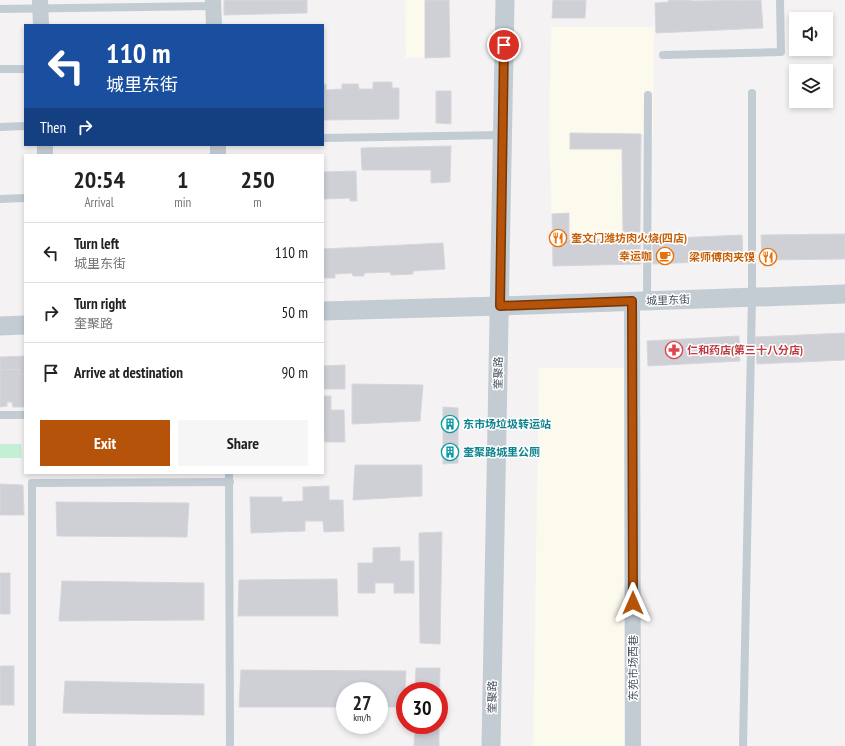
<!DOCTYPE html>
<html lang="en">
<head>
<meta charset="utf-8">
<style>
  body { margin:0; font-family:"PT Sans Narrow","Noto Sans SC",sans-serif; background:#f6f6f6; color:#222; height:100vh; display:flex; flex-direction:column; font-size:15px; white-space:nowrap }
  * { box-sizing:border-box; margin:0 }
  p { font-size:13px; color:#767676 }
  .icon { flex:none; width:22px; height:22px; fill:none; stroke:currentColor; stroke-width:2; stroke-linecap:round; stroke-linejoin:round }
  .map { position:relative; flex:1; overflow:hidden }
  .drawer { position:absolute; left:24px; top:154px; width:300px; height:320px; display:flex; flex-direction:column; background:#fff; border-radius:0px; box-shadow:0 2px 6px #0003 }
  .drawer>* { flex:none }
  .top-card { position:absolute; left:24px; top:24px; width:300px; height:122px; border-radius:0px; box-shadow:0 2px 6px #0003; background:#1a4fa0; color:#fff; overflow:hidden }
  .fabs { position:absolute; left:789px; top:12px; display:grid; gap:8px }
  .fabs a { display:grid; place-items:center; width:44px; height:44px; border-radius:0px; background:#fff; box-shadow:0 2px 6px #0003; font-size:20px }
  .speed { position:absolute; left:336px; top:682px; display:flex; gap:8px; font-size:20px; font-weight:700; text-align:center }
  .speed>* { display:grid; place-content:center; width:52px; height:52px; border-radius:50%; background:#fff; box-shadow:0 2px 6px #0003; line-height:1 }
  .speed small { font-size:10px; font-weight:400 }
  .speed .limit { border:6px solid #d22; background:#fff; color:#111 }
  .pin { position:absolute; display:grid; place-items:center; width:34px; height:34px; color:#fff; margin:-17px; border:2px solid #fff; border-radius:50%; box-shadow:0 1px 4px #0007 }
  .me { position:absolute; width:44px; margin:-22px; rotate:0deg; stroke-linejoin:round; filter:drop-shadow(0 0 3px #0008) }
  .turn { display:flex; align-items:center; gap:14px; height:84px; padding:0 16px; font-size:18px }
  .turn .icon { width:52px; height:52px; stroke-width:2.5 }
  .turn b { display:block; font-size:28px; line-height:34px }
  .then { display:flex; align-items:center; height:38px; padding:0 16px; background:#0003; gap:8px; font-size:15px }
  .eta { display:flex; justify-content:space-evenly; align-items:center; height:68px; text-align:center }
  .eta b { font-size:24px; font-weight:600; line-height:28px }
  .button { display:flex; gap:8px; margin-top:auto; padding:8px 16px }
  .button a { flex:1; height:46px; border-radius:0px; background:#b45309; color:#fff; font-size:16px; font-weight:600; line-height:46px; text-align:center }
  .button a+a { background:#f6f6f6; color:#222 }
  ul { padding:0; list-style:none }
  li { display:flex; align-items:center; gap:12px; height:60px; padding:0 16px; border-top:1px solid #e0e0e0 }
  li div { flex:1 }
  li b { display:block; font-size:15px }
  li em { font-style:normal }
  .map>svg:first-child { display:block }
  .commercial { fill:#fcf9ed }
  .green { fill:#c3efd7 }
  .building { fill:#cfd0d6; stroke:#d6d7dd }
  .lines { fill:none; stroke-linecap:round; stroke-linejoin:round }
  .service { stroke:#c3cbd3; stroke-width:8 }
  .minor { stroke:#c3cbd3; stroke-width:16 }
  .tertiary { stroke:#c3cbd3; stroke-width:19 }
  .route-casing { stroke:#753606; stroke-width:10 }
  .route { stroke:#b45309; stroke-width:7 }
  .labels { text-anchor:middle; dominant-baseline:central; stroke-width:3; stroke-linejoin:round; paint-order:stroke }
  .food-label { font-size:11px; font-weight:bold; fill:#c56008; stroke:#fff; text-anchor:end }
  .street-label { font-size:11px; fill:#4a535f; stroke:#fff }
  .health-label { font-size:11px; font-weight:bold; fill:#be3a42; stroke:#fff; text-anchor:start }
  .culture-label { font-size:11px; font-weight:bold; fill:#0d838f; stroke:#fff; text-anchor:start }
</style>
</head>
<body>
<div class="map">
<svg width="845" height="746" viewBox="0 0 845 746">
  <rect width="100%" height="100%" fill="#f4f2f2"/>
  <g class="commercial">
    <polygon points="405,0 449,0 450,57 406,58"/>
    <polygon points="551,27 654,27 653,134 641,134 641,264 553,266 549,132"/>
    <polygon points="539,368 624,368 624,746 533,746"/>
  </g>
  <polygon class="green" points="0,444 21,444 22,458 0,458"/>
  <g class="building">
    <polygon points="224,0 307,0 307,13 224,15"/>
    <polygon points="425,0 449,0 450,57 425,58"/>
    <polygon points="553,0 586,0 585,18 552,18"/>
    <polygon points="668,0 691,0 691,1 761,0 763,28 656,33 655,3 669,2"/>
    <polygon points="373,82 392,82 392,88 399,88 399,119 323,120 323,84 326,84 326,90 342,89 342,84 358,84 359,89 373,89"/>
    <polygon points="436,91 451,91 451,124 436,123"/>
    <polygon points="570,133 641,134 640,232 623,232 622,149 570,149"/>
    <polygon points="451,146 450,182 431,183 431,170 362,170 361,148"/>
    <polygon points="356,171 357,201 350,201 350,198 323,199 323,172"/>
    <polygon points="569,213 569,240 640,238 641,264 553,266 552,214"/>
    <polygon points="845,234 845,259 762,260 761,235"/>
    <polygon points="742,235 743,260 653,264 652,239"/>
    <polygon points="443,243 445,269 413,271 413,274 391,275 390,272 364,273 364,276 353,276 352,273 335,274 335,278 323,278 323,249"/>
    <polygon points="845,333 845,360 757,364 755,337"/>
    <polygon points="739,336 740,361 648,366 647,341"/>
    <polygon points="25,356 25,374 0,375 0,357"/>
    <polygon points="345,365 345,389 323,389 323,366"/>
    <polygon points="19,369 20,375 25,374 25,407 13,407 12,402 7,402 7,406 0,407 0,370"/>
    <polygon points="352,384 423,385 420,421 352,424"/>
    <polygon points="323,396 331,396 331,410 344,410 345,442 325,442 324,431 323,431"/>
    <polygon points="443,407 458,408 458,441 443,440"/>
    <polygon points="443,440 458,441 458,463 443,464"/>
    <polygon points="355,465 422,465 422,496 353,500"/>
    <polygon points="0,484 23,485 24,515 0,515"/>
    <polygon points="329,486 329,500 343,500 344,531 324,532 323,521 305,521 305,531 251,533 250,497 282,497 282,502 303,501 303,487"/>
    <polygon points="56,502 189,503 187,537 57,536"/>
    <polygon points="442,532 440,644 420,643 419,533"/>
    <polygon points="400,547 400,561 414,561 414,593 394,593 394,583 375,583 375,593 358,593 358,563 373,563 373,548"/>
    <rect x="0" y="573" width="10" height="41"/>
    <polygon points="337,579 338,616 238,616 239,580"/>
    <polygon points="62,581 204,583 204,620 59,621"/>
    <rect x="0" y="666" width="14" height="39"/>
    <polygon points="416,668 440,668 439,719 439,691 415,691"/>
    <polygon points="241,670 406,671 404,707 379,707 379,691 345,691 345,707 239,707"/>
    <polygon points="65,681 204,684 204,715 63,713"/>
    <polygon points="415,725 439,725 439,746 414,746"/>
  </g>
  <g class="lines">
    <g class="service">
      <polyline points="0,9 213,6"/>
      <polyline points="663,55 781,52 780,0"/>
      <polyline points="0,69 25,69"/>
      <polyline points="0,127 25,126"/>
      <polyline points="323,138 502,135"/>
      <polyline points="0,199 25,198"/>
      <polyline points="647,301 648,95"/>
      <polyline points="0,415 25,415"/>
      <polyline points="229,473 230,746"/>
      <polyline points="32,746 32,483 230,482"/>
      <polyline points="743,746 752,297 752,93"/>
    </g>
    <g class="minor">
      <polyline points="40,0 41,25"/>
      <polyline points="213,0 214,25"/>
      <polyline points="45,145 45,155"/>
      <polyline points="218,145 218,155"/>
      <polyline points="632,301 633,746"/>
    </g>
    <g class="tertiary">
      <polyline points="323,311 500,306 845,294"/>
      <polyline points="0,326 25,325"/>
      <polyline points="491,746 505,0"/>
    </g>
  </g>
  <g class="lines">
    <defs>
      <polyline id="route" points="504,45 500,306 632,301 633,603"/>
    </defs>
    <use href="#route" class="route-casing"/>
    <use href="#route" class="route"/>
  </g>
  <defs>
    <symbol id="restaurant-ring" viewBox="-11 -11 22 22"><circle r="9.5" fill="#fff" stroke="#e8710a" stroke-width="1.5"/><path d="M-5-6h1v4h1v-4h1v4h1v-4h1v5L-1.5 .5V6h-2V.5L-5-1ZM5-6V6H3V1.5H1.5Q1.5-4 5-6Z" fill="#e8710a"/></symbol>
    <symbol id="cafe-ring" viewBox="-11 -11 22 22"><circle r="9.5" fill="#fff" stroke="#e8710a" stroke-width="1.5"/><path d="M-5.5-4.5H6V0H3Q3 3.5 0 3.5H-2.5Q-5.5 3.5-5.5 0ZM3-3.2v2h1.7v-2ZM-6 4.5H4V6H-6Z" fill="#e8710a"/></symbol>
    <symbol id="pharmacy-ring" viewBox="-11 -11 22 22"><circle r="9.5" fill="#fff" stroke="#e0444e" stroke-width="1.5"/><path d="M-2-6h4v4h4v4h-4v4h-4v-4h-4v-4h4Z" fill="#e0444e"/></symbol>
    <symbol id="building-ring" viewBox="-11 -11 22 22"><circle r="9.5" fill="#fff" stroke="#0f9aa8" stroke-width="1.5"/><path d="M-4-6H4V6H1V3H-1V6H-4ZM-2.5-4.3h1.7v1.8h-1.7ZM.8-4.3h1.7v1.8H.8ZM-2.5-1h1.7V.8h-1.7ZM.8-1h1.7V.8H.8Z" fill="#0f9aa8"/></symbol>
  </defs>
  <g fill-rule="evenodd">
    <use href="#restaurant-ring" x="548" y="228" width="20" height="20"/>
    <use href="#cafe-ring" x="655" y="246" width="20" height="20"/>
    <use href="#restaurant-ring" x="758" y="247" width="20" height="20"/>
    <use href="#pharmacy-ring" x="664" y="340" width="20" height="20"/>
    <use href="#building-ring" x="440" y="414" width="20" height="20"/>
    <use href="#building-ring" x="440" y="442" width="20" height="20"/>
  </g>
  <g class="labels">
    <g class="food-label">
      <text x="571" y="238" text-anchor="start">奎文门潍坊肉火烧(四店)</text>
      <text x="652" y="256">幸运咖</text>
      <text x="755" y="257">梁师傅肉夹馍</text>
    </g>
    <g class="street-label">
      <text transform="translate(668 300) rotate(-2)">城里东街</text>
      <text transform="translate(498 373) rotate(-89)">奎聚路</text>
      <text transform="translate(633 668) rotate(-90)">东苑市场西巷</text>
      <text transform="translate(492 697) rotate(-89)">奎聚路</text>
    </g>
    <g class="health-label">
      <text x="687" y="350">仁和药店(第三十八分店)</text>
    </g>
    <g class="culture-label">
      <text x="463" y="424">东市场垃圾转运站</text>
      <text x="463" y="452">奎聚路城里公厕</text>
    </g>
  </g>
</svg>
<div class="fabs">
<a><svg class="icon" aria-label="sound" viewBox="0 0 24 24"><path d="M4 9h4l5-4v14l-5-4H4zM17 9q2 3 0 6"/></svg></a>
<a><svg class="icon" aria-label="layers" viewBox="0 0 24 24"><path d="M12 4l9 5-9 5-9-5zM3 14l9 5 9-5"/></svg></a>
</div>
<div class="speed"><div>27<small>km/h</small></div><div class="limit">30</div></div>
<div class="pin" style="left:504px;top:45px;background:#d93025"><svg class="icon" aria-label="arrive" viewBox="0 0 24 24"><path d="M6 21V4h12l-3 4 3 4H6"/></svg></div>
<svg class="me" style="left:633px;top:603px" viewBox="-20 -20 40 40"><path d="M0-17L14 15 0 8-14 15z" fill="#b45309" stroke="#fff" stroke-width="4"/></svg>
<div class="top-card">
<div class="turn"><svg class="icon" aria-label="left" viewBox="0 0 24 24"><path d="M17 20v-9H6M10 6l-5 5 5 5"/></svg><div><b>110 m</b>城里东街</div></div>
<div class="then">Then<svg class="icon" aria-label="right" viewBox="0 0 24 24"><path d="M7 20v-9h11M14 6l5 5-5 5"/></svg></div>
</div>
<section class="drawer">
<div class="eta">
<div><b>20:54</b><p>Arrival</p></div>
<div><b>1</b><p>min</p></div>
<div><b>250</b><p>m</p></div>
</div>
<ul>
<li><svg class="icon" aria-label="left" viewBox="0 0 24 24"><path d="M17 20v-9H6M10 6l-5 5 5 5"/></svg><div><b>Turn left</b><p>城里东街</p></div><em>110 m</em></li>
<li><svg class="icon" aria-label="right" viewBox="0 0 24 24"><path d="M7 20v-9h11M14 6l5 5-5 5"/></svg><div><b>Turn right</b><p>奎聚路</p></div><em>50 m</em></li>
<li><svg class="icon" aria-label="arrive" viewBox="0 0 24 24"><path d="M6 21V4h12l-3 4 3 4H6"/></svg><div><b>Arrive at destination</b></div><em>90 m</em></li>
</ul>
<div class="button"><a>Exit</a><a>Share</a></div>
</section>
</div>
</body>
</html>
